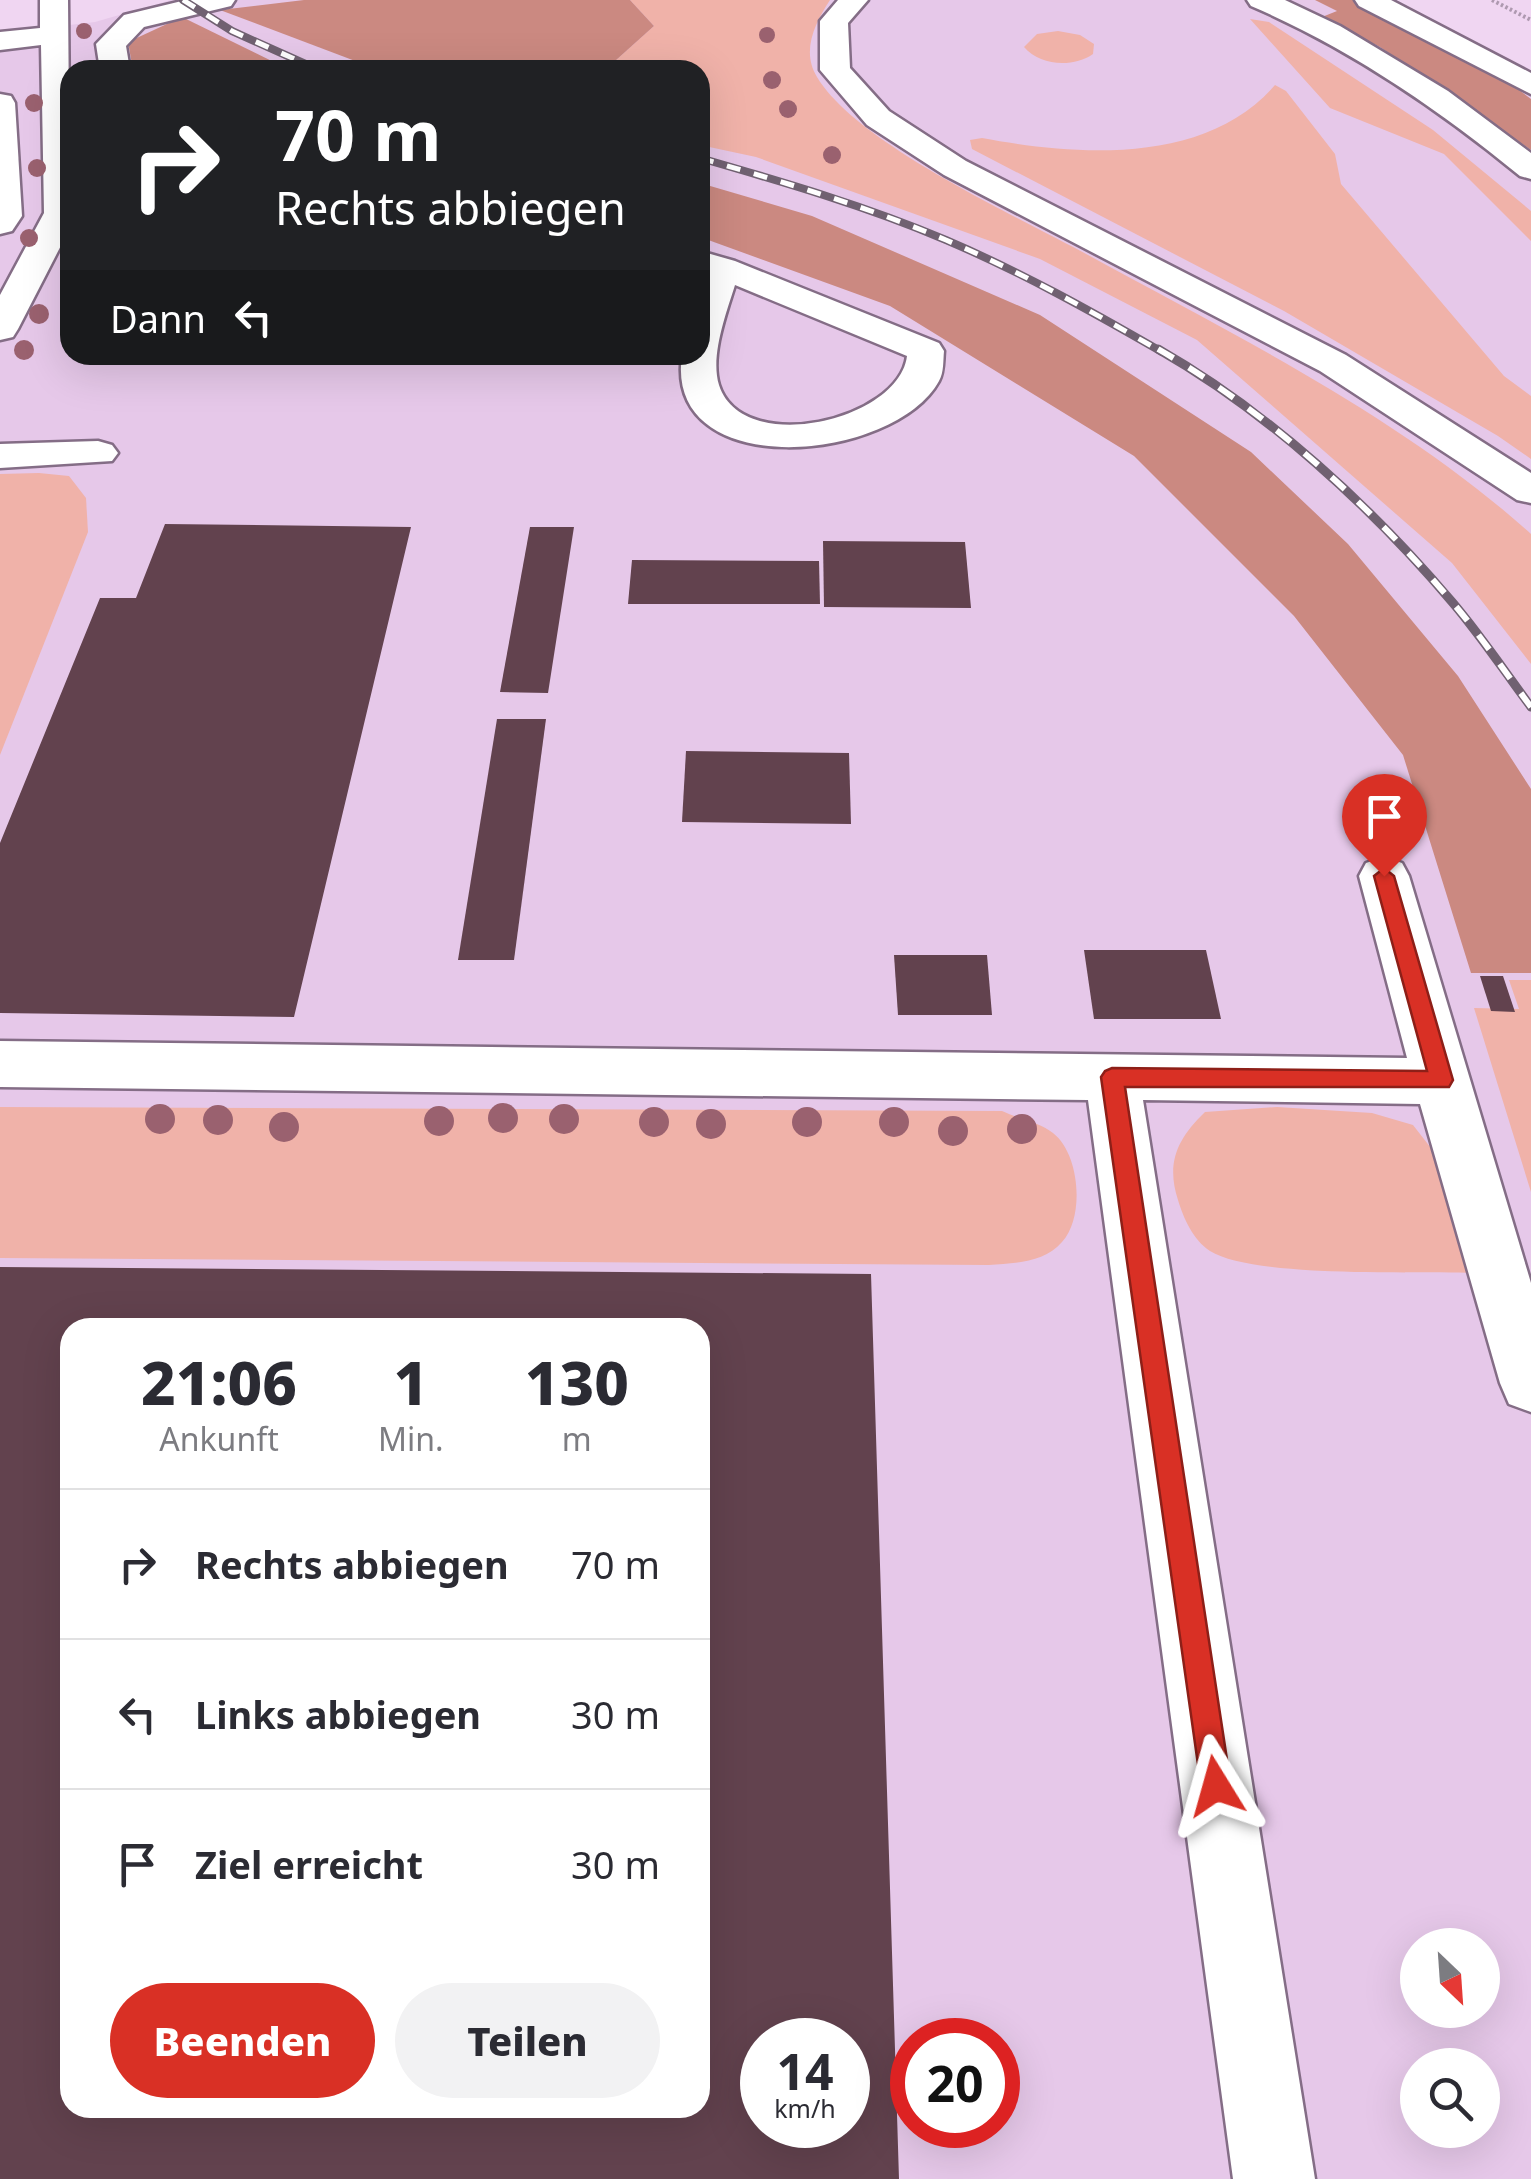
<!DOCTYPE html>
<html lang="de">
<head>
<meta charset="utf-8">
<style>
  body { margin:0; font-family:"Noto Sans",sans-serif; background:#f2f2f3; color:#2b2b33; height:100vh; display:flex; flex-direction:column; font-size:38px; white-space:nowrap }
  * { box-sizing:border-box; margin:0 }
  p { font-size:32px; color:#7c7c81 }
  .icon { flex:none; width:55px; height:55px; fill:none; stroke:currentColor; stroke-width:2; stroke-linecap:round; stroke-linejoin:round }
  .map { position:relative; flex:1; overflow:hidden }
  .details { position:absolute; left:60px; top:1318px; width:650px; height:800px; display:flex; flex-direction:column; background:#fff; border-radius:30px; box-shadow:0 10px 40px #0002 }
  .details>* { flex:none }
  .guide { position:absolute; left:60px; top:60px; width:650px; height:305px; border-radius:30px; box-shadow:0 10px 40px #0002; background:#202124; color:#fff; overflow:hidden }
  .needle { width:65px; rotate:155deg }
  .tools { position:absolute; left:1400px; top:1928px; display:grid; gap:20px }
  .tools a { display:grid; place-items:center; width:100px; height:100px; border-radius:50%; background:#fff; box-shadow:0 10px 40px #0002; font-size:50px }
  .speed { position:absolute; left:740px; top:2018px; display:flex; gap:20px; font-size:50px; font-weight:700; text-align:center }
  .speed>* { display:grid; place-content:center; width:130px; height:130px; border-radius:50%; background:#fff; box-shadow:0 10px 40px #0002; line-height:1 }
  .speed small { font-size:25px; font-weight:400 }
  .speed .limit { border:15px solid #d22; background:#fff; color:#111 }
  .pin { position:absolute; display:grid; place-items:center; width:85px; height:85px; color:#fff; margin:-102px -42px; border-radius:50% 50% 50% 0; rotate:-45deg; box-shadow:0 0 10px #0007 }
  .pin .icon { rotate:45deg }
  .me { position:absolute; width:110px; margin:-55px; rotate:352deg; stroke-linejoin:round; filter:drop-shadow(0 0 8px #0008) }
  .turn { display:flex; align-items:center; gap:35px; height:210px; padding:0 50px; font-size:45px }
  .turn .icon { width:130px; height:130px; stroke-width:2.5 }
  .turn b { display:block; font-size:70px; line-height:85px }
  .then { display:flex; align-items:center; height:95px; padding:0 50px; background:#0003; gap:20px; font-size:38px }
  .eta { display:flex; justify-content:space-evenly; align-items:center; height:170px; text-align:center }
  .eta b { font-size:60px; font-weight:800; line-height:70px }
  .cta { display:flex; gap:20px; margin-top:auto; padding:20px 50px }
  .cta a { flex:1; height:115px; border-radius:60px; background:#d93025; color:#fff; font-size:40px; font-weight:800; line-height:115px; text-align:center }
  .cta a+a { background:#f2f2f3; color:#2b2b33 }
  ul { padding:0; list-style:none }
  li { display:flex; align-items:center; gap:30px; height:150px; padding:0 50px; border-top:2px solid #e1e1e2 }
  li div { flex:1 }
  li b { display:block; font-size:38px }
  li em { font-style:normal }
  .map>svg:first-child { display:block }
  .built { fill:#e6c8e9; fill-rule:evenodd }
  .green { fill:#f0b2a9 }
  .forest { fill:#cb8981 }
  .building { fill:#62424e; fill-rule:evenodd }
  .lines { fill:none; stroke-linecap:round; stroke-linejoin:round }
  .minor-casing { stroke:#846d86; stroke-width:5 }
  .path { stroke:#ae99b0; stroke-width:4; stroke-dasharray:2.5 2.5; stroke-linecap:butt }
  .minor { fill:#fff; fill-rule:evenodd }
  .rail-far1-casing { stroke:#706171; stroke-width:8 }
  .rail-casing { stroke:#706171; stroke-width:9 }
  .rail-far1 { stroke:#fff; stroke-width:5; stroke-dasharray:14; stroke-linecap:butt }
  .rail { stroke:#fff; stroke-width:6; stroke-dasharray:18; stroke-linecap:butt }
  .tree { fill:#9a616f }
  .route { fill:#d93025; stroke:#8d1f18; stroke-width:2.5 }
</style>
</head>
<body>
<div class="map">
<svg width="1531" height="2179" viewBox="0 0 1531 2179">
  <rect width="100%" height="100%" fill="#f0d6f2"/>
  <path class="built" d="M171 0H1390L1531 75V2179H0V33L95 22ZM70 70H700V355H70ZM70 1328H700V2108H70ZM1418 1945H1482V2010H1418ZM762 2040H848V2125H762ZM912 2040H998V2125H912ZM1418 2065H1482V2130H1418Z"/>
  <g class="green">
    <path d="M630 0H830C815 23 801 51 817 77 857 144 1017 216 1088 255 1237 336 1405 420 1531 534V664L1452 563 1197 340 1040 259 756 157 700 145V70H605L654 26Z"/>
    <polygon points="1250,19 1269,22 1433,130 1531,211 1531,241 1444,154 1330,108"/>
    <path d="M1058 31 1080 35 1094 44 1093 54C1073 68 1040 66 1024 47L1037 34Z"/>
    <path d="M1275 85 1286 91 1335 154 1341 184 1504 376 1531 396V459L1498 436 1284 311 972 149 970 140 982 138C1078 156 1206 165 1275 85Z"/>
    <polygon points="39,473 69,476 86,498 88,532 0,755 0,474"/>
    <polygon points="1509,980 1531,980 1531,1192 1474,1008 1519,1009"/>
    <path d="M0 1107 1002 1111C1017 1118 1041 1123 1053 1133 1080 1154 1085 1217 1062 1242 1044 1263 1014 1263 989 1265L0 1258Z"/>
    <path d="M1277 1107 1372 1113 1413 1125 1452 1175 1474 1273C1416 1271 1253 1278 1210 1251 1193 1240 1183 1217 1178 1200 1166 1163 1177 1139 1205 1112Z"/>
  </g>
  <g class="forest">
    <polygon points="304,0 630,0 654,26 605,70 379,70 220,10"/>
    <polygon points="1315,0 1355,0 1514,86 1531,99 1531,150 1380,47 1322,17 1337,11"/>
    <polygon points="182,17 290,70 133,70 128,42"/>
    <polygon points="700,183 812,216 1040,315 1251,452 1348,544 1458,676 1531,789 1531,973 1471,973 1403,755 1294,616 1134,456 890,306 700,237"/>
  </g>
  <g class="building">
    <polygon points="165,524 411,527 294,1017 0,1013 0,843 100,598 136,598"/>
    <polygon points="530,527 574,527 548,693 500,692"/>
    <polygon points="823,541 965,542 971,608 824,607"/>
    <polygon points="632,560 819,561 820,604 628,604"/>
    <polygon points="497,719 546,719 514,960 458,960"/>
    <polygon points="686,751 849,753 851,824 682,822"/>
    <polygon points="1084,950 1206,950 1221,1019 1094,1019"/>
    <polygon points="894,955 987,955 992,1015 898,1015"/>
    <polygon points="1480,976 1503,976 1515,1012 1491,1011"/>
    <path d="M0 1267 871 1274 899 2179H0ZM70 1328H700V2108H70ZM762 2040H848V2125H762Z"/>
  </g>
  <g class="lines">
    <defs>
      <g id="minor">
        <polygon points="40,0 68,0 70,228 18,329 13,337 0,340 0,295 44,213 41,45 0,50 0,32 40,28"/>
        <polygon points="186,0 235,0 231,6 144,27 126,46 130,70 100,70 96,44 124,15"/>
        <polygon points="838,0 868,0 848,23 850,68 889,111 966,161 1346,355 1531,473 1531,503 1517,500 1320,371 944,175 867,125 820,70 820,21"/>
        <path d="M1247 0H1285L1340 26 1448 91 1531 153V179L1520 176C1437 108 1349 48 1251 6Z"/>
        <polygon points="1355,0 1391,0 1531,73 1531,94 1359,6"/>
        <polygon points="0,94 11,96 15,103 22,216 12,231 0,234"/>
        <path d="M700 251 735 261 939 343 944 351C943 361 944 372 939 381 894 463 663 484 682 355H700V284L704 273 700 272ZM735 285 907 356C899 421 742 457 719 385 710 356 726 314 735 285Z"/>
        <polygon points="98,441 112,445 118,453 112,461 0,468 0,444"/>
        <polygon points="1384,857 1402,863 1409,876 1531,1283 1531,1412 1509,1404 1500,1383 1420,1104 1143,1100 1315,2179 1233,2179 1088,1100 0,1087 0,1041 1407,1058 1359,876 1366,863"/>
      </g>
    </defs>
    <use href="#minor" class="minor-casing"/>
    <polyline class="path" points="1492,0 1531,20"/>
    <use href="#minor" class="minor"/>
    <defs>
      <g id="rail-far1">
        <polyline points="183,0 232,31 319,70"/>
        <path d="M700 158C783 182 866 206 946 240 1021 272 1091 311 1162 352"/>
      </g>
      <path id="rail" d="M1158 349C1268 412 1371 506 1453 603 1481 636 1505 672 1531 707"/>
    </defs>
    <use href="#rail-far1" class="rail-far1-casing"/>
    <use href="#rail" class="rail-casing"/>
    <use href="#rail-far1" class="rail-far1"/>
    <use href="#rail" class="rail"/>
  </g>
  <g class="tree">
    <circle cx="84" cy="31" r="8"/>
    <circle cx="767" cy="35" r="8"/>
    <circle cx="772" cy="80" r="9"/>
    <circle cx="34" cy="103" r="9"/>
    <circle cx="788" cy="109" r="9"/>
    <circle cx="832" cy="155" r="9"/>
    <circle cx="37" cy="168" r="9"/>
    <circle cx="29" cy="238" r="9"/>
    <circle cx="39" cy="314" r="10"/>
    <circle cx="24" cy="350" r="10"/>
    <circle cx="503" cy="1118" r="15"/>
    <circle cx="160" cy="1119" r="15"/>
    <circle cx="564" cy="1119" r="15"/>
    <circle cx="218" cy="1120" r="15"/>
    <circle cx="439" cy="1121" r="15"/>
    <circle cx="654" cy="1122" r="15"/>
    <circle cx="807" cy="1122" r="15"/>
    <circle cx="894" cy="1122" r="15"/>
    <circle cx="711" cy="1124" r="15"/>
    <circle cx="284" cy="1127" r="15"/>
    <circle cx="1022" cy="1129" r="15"/>
    <circle cx="953" cy="1131" r="15"/>
  </g>
  <polygon class="route" points="1384,868 1394,876 1453,1080 1449,1087 1125,1087 1231,1786 1227,1796 1216,1800 1205,1796 1201,1786 1101,1077 1105,1071 1112,1068 1427,1071 1374,876"/>
</svg>
<div class="tools">
<a><svg class="needle" viewBox="-14 -14 28 28"><path d="M0-13l5 13h-10z" fill="#e53935"/><path d="M0 13l5-13h-10z" fill="#7c7c81"/></svg></a>
<a><svg class="icon" aria-label="search" viewBox="0 0 24 24"><circle cx="10" cy="10" r="6"/><path d="M15 15l6 6"/></svg></a>
</div>
<div class="speed"><div>14<small>km/h</small></div><div class="limit">20</div></div>
<div class="pin" style="left:1384px;top:876px;background:#d93025"><svg class="icon" aria-label="arrive" viewBox="0 0 24 24"><path d="M6 21V4h12l-3 4 3 4H6"/></svg></div>
<svg class="me" style="left:1216px;top:1786px" viewBox="-20 -20 40 40"><path d="M0-17L14 15 0 8-14 15z" fill="#d93025" stroke="#fff" stroke-width="4"/></svg>
<div class="guide">
<div class="turn"><svg class="icon" aria-label="right" viewBox="0 0 24 24"><path d="M7 20v-9h11M14 6l5 5-5 5"/></svg><div><b>70 m</b>Rechts abbiegen</div></div>
<div class="then">Dann<svg class="icon" aria-label="left" viewBox="0 0 24 24"><path d="M17 20v-9H6M10 6l-5 5 5 5"/></svg></div>
</div>
<section class="details">
<div class="eta">
<div><b>21:06</b><p>Ankunft</p></div>
<div><b>1</b><p>Min.</p></div>
<div><b>130</b><p>m</p></div>
</div>
<ul>
<li><svg class="icon" aria-label="right" viewBox="0 0 24 24"><path d="M7 20v-9h11M14 6l5 5-5 5"/></svg><div><b>Rechts abbiegen</b></div><em>70 m</em></li>
<li><svg class="icon" aria-label="left" viewBox="0 0 24 24"><path d="M17 20v-9H6M10 6l-5 5 5 5"/></svg><div><b>Links abbiegen</b></div><em>30 m</em></li>
<li><svg class="icon" aria-label="arrive" viewBox="0 0 24 24"><path d="M6 21V4h12l-3 4 3 4H6"/></svg><div><b>Ziel erreicht</b></div><em>30 m</em></li>
</ul>
<div class="cta"><a>Beenden</a><a>Teilen</a></div>
</section>
</div>
</body>
</html>
